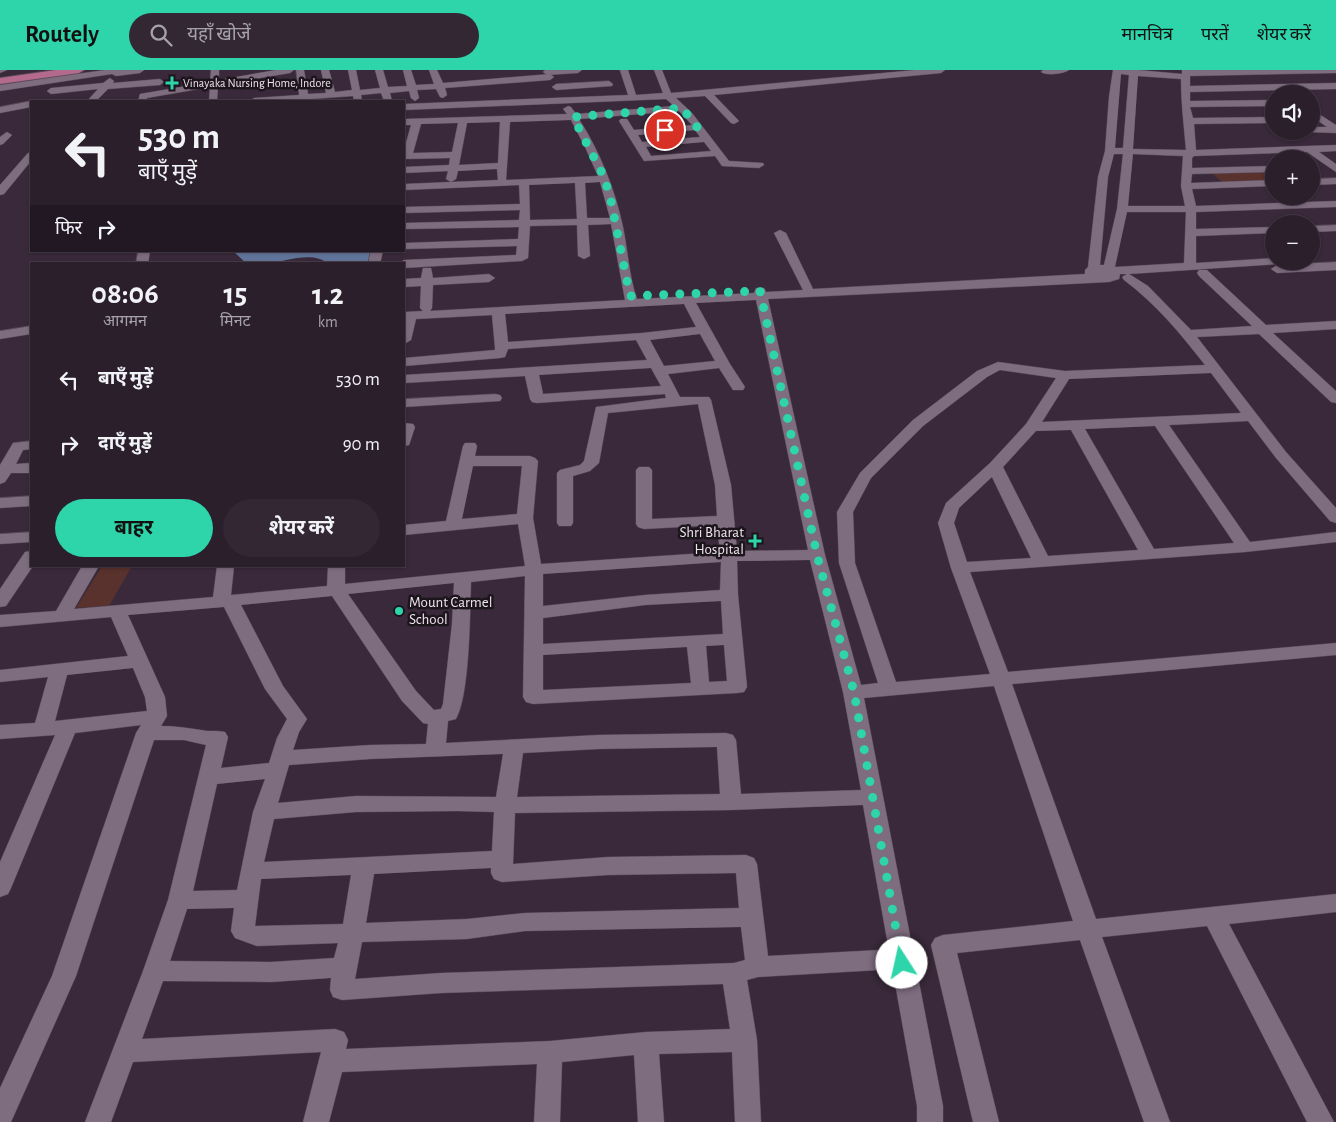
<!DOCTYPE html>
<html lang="hi">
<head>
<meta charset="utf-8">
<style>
  body { margin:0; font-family:"Alegreya Sans","Noto Sans Devanagari",sans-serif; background:#332734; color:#f1f3f6; height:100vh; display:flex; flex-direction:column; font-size:19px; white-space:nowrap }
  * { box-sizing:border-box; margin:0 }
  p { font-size:16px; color:#a6a2a9 }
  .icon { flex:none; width:28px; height:28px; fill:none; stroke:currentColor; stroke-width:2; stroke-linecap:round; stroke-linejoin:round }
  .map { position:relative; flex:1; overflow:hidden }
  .details { position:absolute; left:30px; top:192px; width:375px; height:305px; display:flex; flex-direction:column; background:#2b1f2c; border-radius:0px; box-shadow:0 1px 4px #0004,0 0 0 1px #473d48 }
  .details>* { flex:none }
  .hud { position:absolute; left:30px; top:30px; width:375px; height:152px; border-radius:0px; box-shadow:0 1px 4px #0004,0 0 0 1px #473d48; background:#2b1f2c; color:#f1f3f6; overflow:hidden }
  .tools { position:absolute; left:1265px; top:15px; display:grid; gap:10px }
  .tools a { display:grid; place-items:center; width:55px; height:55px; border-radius:50%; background:#2b1f2c; box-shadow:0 1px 4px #0004,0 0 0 1px #473d48; font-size:25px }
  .pin { position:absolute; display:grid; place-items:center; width:42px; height:42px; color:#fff; margin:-21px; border:2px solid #fff; border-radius:50%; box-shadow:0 1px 5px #0007 }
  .me { position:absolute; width:55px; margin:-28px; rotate:350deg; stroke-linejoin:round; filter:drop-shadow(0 0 4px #0008) }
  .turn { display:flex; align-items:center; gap:18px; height:105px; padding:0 25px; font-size:22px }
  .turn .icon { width:65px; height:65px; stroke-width:2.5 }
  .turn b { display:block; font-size:35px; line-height:42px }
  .then { display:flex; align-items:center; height:48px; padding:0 25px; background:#0003; gap:10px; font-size:19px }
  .eta { display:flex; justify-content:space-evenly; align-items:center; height:85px; text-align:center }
  .eta b { font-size:30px; font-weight:700; line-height:35px }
  .action { display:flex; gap:10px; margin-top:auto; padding:10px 25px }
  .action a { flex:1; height:58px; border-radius:30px; background:#2ed4aa; color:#111; font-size:20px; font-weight:700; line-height:58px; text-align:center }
  .action a+a { background:#332734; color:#f1f3f6 }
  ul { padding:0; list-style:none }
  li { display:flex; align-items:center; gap:15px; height:65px; padding:0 25px }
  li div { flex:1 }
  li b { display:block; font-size:19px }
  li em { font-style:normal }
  header { display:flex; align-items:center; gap:30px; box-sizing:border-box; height:70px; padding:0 25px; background:#2ed4aa; color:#111 }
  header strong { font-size:24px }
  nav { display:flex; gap:28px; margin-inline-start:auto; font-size:18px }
  .search { width:350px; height:45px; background:#332734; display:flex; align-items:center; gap:12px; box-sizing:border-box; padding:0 18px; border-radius:28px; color:#a6a2a9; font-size:19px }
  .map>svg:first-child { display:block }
  .green { fill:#59312d }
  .water { fill:#61759a }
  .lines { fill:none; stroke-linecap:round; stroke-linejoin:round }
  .minor-casing { stroke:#564856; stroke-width:1 }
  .major-casing { stroke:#564856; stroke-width:2 }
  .minor { fill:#7e6c7f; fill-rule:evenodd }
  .major { fill:#b36a8d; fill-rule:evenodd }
  .route { stroke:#2ed4aa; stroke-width:9; stroke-dasharray:0 16.2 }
  .poi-dot { fill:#2ed4aa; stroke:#1c151c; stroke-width:2 }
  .labels { text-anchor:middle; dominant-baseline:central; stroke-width:5; stroke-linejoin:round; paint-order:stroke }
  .far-poi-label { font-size:12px; fill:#eee4ee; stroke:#1c151c; text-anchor:start }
  .poi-label { font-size:15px; fill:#eee4ee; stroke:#1c151c; text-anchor:end }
</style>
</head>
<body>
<header>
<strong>Routely</strong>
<div class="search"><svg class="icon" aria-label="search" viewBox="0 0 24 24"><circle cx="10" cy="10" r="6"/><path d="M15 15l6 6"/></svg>यहाँ खोजें</div>
<nav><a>मानचित्र</a><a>परतें</a><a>शेयर करें</a></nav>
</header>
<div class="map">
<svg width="1336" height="1052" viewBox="0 0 1336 1052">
  <rect width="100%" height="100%" fill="#39293a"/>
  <g class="green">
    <polygon points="1274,100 1274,111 1223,113 1211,102"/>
    <polygon points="102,496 132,496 109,536 76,538"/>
  </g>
  <path class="water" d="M233 181H373L370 190 364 194H328C313 180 284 192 267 194 260 194 253 194 247 194Z"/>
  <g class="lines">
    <defs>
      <g id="minor">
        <polygon points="0,0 7,0 0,3"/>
        <polygon points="105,0 144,0 140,3 116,6 112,4 0,21 0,15"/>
        <polygon points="211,0 219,0 219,10 276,0 294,0 290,3 218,15 217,31 209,31 210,17 147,28 146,31 138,31 140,24 210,12"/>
        <polygon points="296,0 304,0 308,24 326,23 321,0 329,0 335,22 352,20 348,0 356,0 360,20 380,18 375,0 383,0 388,17 407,16 403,0 411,0 416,15 434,14 429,0 437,0 443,13 550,4 554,7 550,10 445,18 447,25 443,28 440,27 436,19 417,20 419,28 415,31 411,28 409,21 390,23 392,31 384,31 381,23 361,25 362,31 354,31 353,26 284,31 250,31 254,28 299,25"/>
        <polygon points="545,0 582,0 578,3 547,5 543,2"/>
        <path d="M620 0H628L636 25 663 23 654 0H662L671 23 915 0H945L941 3 714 25 739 51 734 54 731 53 705 26 676 28 692 43 729 91 763 93 764 95 759 98 722 96 715 86 644 91 619 51 621 49H627L634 60 692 55 679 41 579 49C600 82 615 119 623 157 628 181 629 206 637 229L754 223 756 218H764L766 222 803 220 774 163 780 160 786 163 813 219 1085 204V200L1088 197 1098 107 1105 81 1109 27 1113 0H1138L1182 4V0H1336V3L1190 6V16L1336 13V19L1190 22V31L1274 30V36L1190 37 1193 48 1274 47V53L1194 54 1196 80 1336 75V81L1319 82 1336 94V102L1307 82 1194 86 1192 88V98L1274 96V102L1192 104 1191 113 1274 110V116L1192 119 1196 136 1336 131V137L1196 142V159L1274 157V163L1196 166V193L1274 188V191H1296L1294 193 1129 204 1148 216 1191 260 1252 256 1199 206 1197 203 1199 200H1207L1266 255 1336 251V259L1273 263 1336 321V333L1331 332 1259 264 1197 267 1286 382 1336 438V453L1330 451 1276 388 1248 351 1169 355 1250 472 1336 462V472L1245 482 970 502 1008 602 1336 573V585L1012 614 1096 849 1336 824V842L1229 854 1334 1052H1307L1207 856 1102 867 1170 1052H1144L1080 870 957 883 999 1052H973L931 875 935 868 943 865 1073 851 994 616 864 628 943 1036V1052H917V1036L893 902 879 900 758 907 747 910 757 970 761 1052H735L732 982 659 984 664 1052H638L634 985 562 992 560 1052H534L537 994 342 1002 329 1052H303L321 982 133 992 111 1052H85L143 901 168 830 206 675 184 670H154L76 906 11 1052H0V1018L52 906 136 663 141 655 75 663 11 818 8 824 0 827V792L55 665 0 669V655L35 653 48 607 0 612V600L128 586 111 547 0 557V545L56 541 82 496H99L74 539 213 527 217 496H234L231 525 327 516 328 496H345V514L525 496 518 454 404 465V455L446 451 463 376 465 373H475L477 376 475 386H530L535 388 538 391 533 448 541 494 720 482 717 455 644 459 638 457 636 454V400L639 397H649L652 400V449L717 446 715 415 698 334 608 343 599 393 590 401 573 406V453L571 456H559L557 453V403L560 400 580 395 584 391 596 337 666 328 665 324 537 333 532 332 530 329 525 306 404 313V305L647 290 636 270 508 279 505 287 500 288 404 296V288L495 280V278L492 245 416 249 411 270 404 274V242L423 241 420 238 421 216 404 217V209L421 208 423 198H431L433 208 489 204 495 208 489 212 433 215 432 238 430 241 625 230 611 154 588 155 590 186 584 189 578 186 577 155 530 156 528 188 522 191 404 198V194H398L404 190 516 185 517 176 404 179V173L518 169 519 157 404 159V153L519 150 520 140 404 143V137L520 134 519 115 404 120V114L451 112 446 109 448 101 404 103V97L449 95 450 88 404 89V80L411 55H404V49L567 44 563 39 568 36 571 37 576 44 674 36 666 29 404 40V34L628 25ZM1121 4 1129 5 1123 78H1115ZM1138 6 1181 9C1181 33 1184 56 1186 80L1133 79ZM571 50 585 77 598 106 506 110 510 52ZM500 52 498 93 459 95 467 53ZM458 53 452 82 413 83 421 54ZM695 60 700 67 642 72 638 65ZM704 72 711 81 651 86 646 77ZM1114 84H1123L1117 139 1104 195H1100L1108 107ZM1133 84 1183 86 1181 116 1185 136H1128ZM497 99 498 110 451 112 456 109 458 101ZM600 112 610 148H587L585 113ZM575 113 577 149 530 150 529 115ZM1127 142H1186L1184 193 1115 197ZM1120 204H1127L1122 207 1124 210C1155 233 1181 264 1205 295L1065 301 998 292 977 301 913 350 860 403 837 442 839 493 878 613 861 615 825 485 768 229 1109 212 1119 209ZM756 230 808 480 737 481 731 415 711 330 709 327H680L668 304 719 298 733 320H743L745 317 730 294 696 233ZM684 234 696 257 642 263 508 272 505 244ZM700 264 715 291 664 296 650 270ZM651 298 661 316 543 324 539 305ZM1000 300 1056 308 1026 354 990 393 946 433 938 453 951 498 990 604 896 612 855 493 853 442 871 408 923 356 987 307ZM1211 303 1241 343 1042 352 1069 309ZM1155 356 1234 473 1154 479 1085 359ZM1071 360 1138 480 1048 486 1003 397 1036 361ZM473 396H522L517 444 462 449ZM992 407 1031 488 967 492 954 453 959 438ZM810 490 843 622 861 720 741 724 736 670 733 665 726 663 598 665 446 673 448 651 456 649C470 625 470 542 471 512L525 506 523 627 526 632 533 634 737 623 744 622 747 617 738 525 737 491ZM721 492 720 520 645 525 543 536V504ZM454 513 452 554 443 634 441 639 434 640 416 621 348 524ZM332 526 402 631 423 653 428 654 426 674 370 675 293 680 299 662 307 649 283 616 241 535ZM721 531 723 564 543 574V548L645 535ZM224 537 265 619 287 649 277 668 269 693 221 698 228 667 225 662C217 660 209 662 201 660 187 658 175 656 161 656L167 646 165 627 128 545ZM724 575 727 611 709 612 706 576ZM687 577 691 613 543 620V585ZM133 598 145 627 147 641 55 651 67 605ZM717 677 720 724 517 727 523 683 598 679ZM503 684 496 727 356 726 278 733 289 695 370 689ZM265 709 253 742 237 820 193 821 217 714ZM863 735 889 881 879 880 768 886 757 794 754 788 746 785 608 787 513 794 515 743 731 740ZM457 741 494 742 492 781 264 792 274 749 356 742ZM491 798V803L494 809 502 812 608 805 736 803 739 838 525 843 467 849 366 853 374 804ZM351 805 343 854 255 856 261 809ZM234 838 231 861 235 868 257 876 338 873 334 888 271 892 170 891 187 839ZM741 857 745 890 734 893 441 903 355 909 362 872 467 869 525 861ZM331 908 330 920 333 927 342 930 441 923 723 914 730 959 646 962 550 971 346 979 348 970 344 962 335 959 142 969 163 911 271 912Z"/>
        <path d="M1043 0H1069C1063 4 1047 6 1041 2Z"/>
        <polygon points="110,8 114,11 113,13 160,9 164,12 160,15 108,19 96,31 87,31 98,19 51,24 47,21 51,18 103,13"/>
        <polygon points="609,11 613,14 612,16 556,20 552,17 556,14"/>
        <polygon points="31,31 31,37 0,43 0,37"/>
        <polygon points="1311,39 1336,55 1336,63 1308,62 1311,61 1311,57 1327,57 1311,46"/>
        <polygon points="7,62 12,65 3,74 0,75 0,67"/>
        <polygon points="31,82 31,91 4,124 0,125 0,115 28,83"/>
        <polygon points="1336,108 1336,114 1311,115 1311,109"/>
        <polygon points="1336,155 1336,161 1311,162 1311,156"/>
        <polygon points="138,181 150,181 148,194 136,194"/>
        <polygon points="371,181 383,181 380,194 368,194"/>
        <polygon points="1336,192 1336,200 1277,203 1271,199 1277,195"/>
        <polygon points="31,256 31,264 0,269 0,261"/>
        <polygon points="495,324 500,325 502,328 500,331 404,337 404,329"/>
        <polygon points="404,353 413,354 415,357 409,375 404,376"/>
        <polygon points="31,371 31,379 23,380 16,394 31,393 31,403 11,403 5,412 0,414 0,395 13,373"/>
        <polygon points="31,426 31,436 0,438 0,428"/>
        <polygon points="31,462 31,472 0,474 0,464"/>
        <polygon points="31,481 33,496 6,536 0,537 0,519 25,482"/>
      </g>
      <polygon id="major" points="56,0 84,0 79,3 0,14 0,8"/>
    </defs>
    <use href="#minor" class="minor-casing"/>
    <use href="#major" class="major-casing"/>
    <use href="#minor" class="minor"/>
    <use href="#major" class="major"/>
  </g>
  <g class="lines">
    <polyline class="route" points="665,60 697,57 682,38 573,47 603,105 610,126 630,226 760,221 817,485 854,622 902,893"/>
  </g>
  <g class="poi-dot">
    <path d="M169.5 5.5h5v5h5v5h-5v5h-5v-5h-5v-5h5z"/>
    <path d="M752.5 463.5h5v5h5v5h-5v5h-5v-5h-5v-5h5z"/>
    <circle cx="399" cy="541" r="5"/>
  </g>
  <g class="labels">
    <g class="far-poi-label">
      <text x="183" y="13">Vinayaka Nursing Home, Indore</text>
    </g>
    <g class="poi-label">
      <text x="744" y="462">Shri Bharat<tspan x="744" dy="17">Hospital</tspan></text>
      <text x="409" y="532" text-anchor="start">Mount Carmel<tspan x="409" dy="17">School</tspan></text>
    </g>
  </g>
</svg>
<div class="tools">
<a><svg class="icon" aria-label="sound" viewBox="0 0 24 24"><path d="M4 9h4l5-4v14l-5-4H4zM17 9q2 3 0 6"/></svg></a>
<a>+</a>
<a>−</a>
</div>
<div class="pin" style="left:665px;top:60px;background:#d93025"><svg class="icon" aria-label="arrive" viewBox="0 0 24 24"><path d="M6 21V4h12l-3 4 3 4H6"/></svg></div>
<svg class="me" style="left:902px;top:893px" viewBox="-20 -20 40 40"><circle r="19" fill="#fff"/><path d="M0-13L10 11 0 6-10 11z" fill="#2ed4aa"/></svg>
<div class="hud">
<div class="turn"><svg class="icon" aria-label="left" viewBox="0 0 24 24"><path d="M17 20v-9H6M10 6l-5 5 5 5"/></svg><div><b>530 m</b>बाएँ मुड़ें</div></div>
<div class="then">फिर<svg class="icon" aria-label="right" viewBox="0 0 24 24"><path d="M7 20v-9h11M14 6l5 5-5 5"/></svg></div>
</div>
<section class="details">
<div class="eta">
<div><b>08:06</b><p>आगमन</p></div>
<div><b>15</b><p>मिनट</p></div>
<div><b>1.2</b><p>km</p></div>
</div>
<ul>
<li><svg class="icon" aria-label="left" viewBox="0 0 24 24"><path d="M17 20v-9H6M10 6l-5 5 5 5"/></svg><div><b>बाएँ मुड़ें</b></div><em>530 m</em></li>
<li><svg class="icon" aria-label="right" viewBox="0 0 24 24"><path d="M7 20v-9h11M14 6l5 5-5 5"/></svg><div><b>दाएँ मुड़ें</b></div><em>90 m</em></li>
</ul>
<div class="action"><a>बाहर</a><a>शेयर करें</a></div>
</section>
</div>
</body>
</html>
